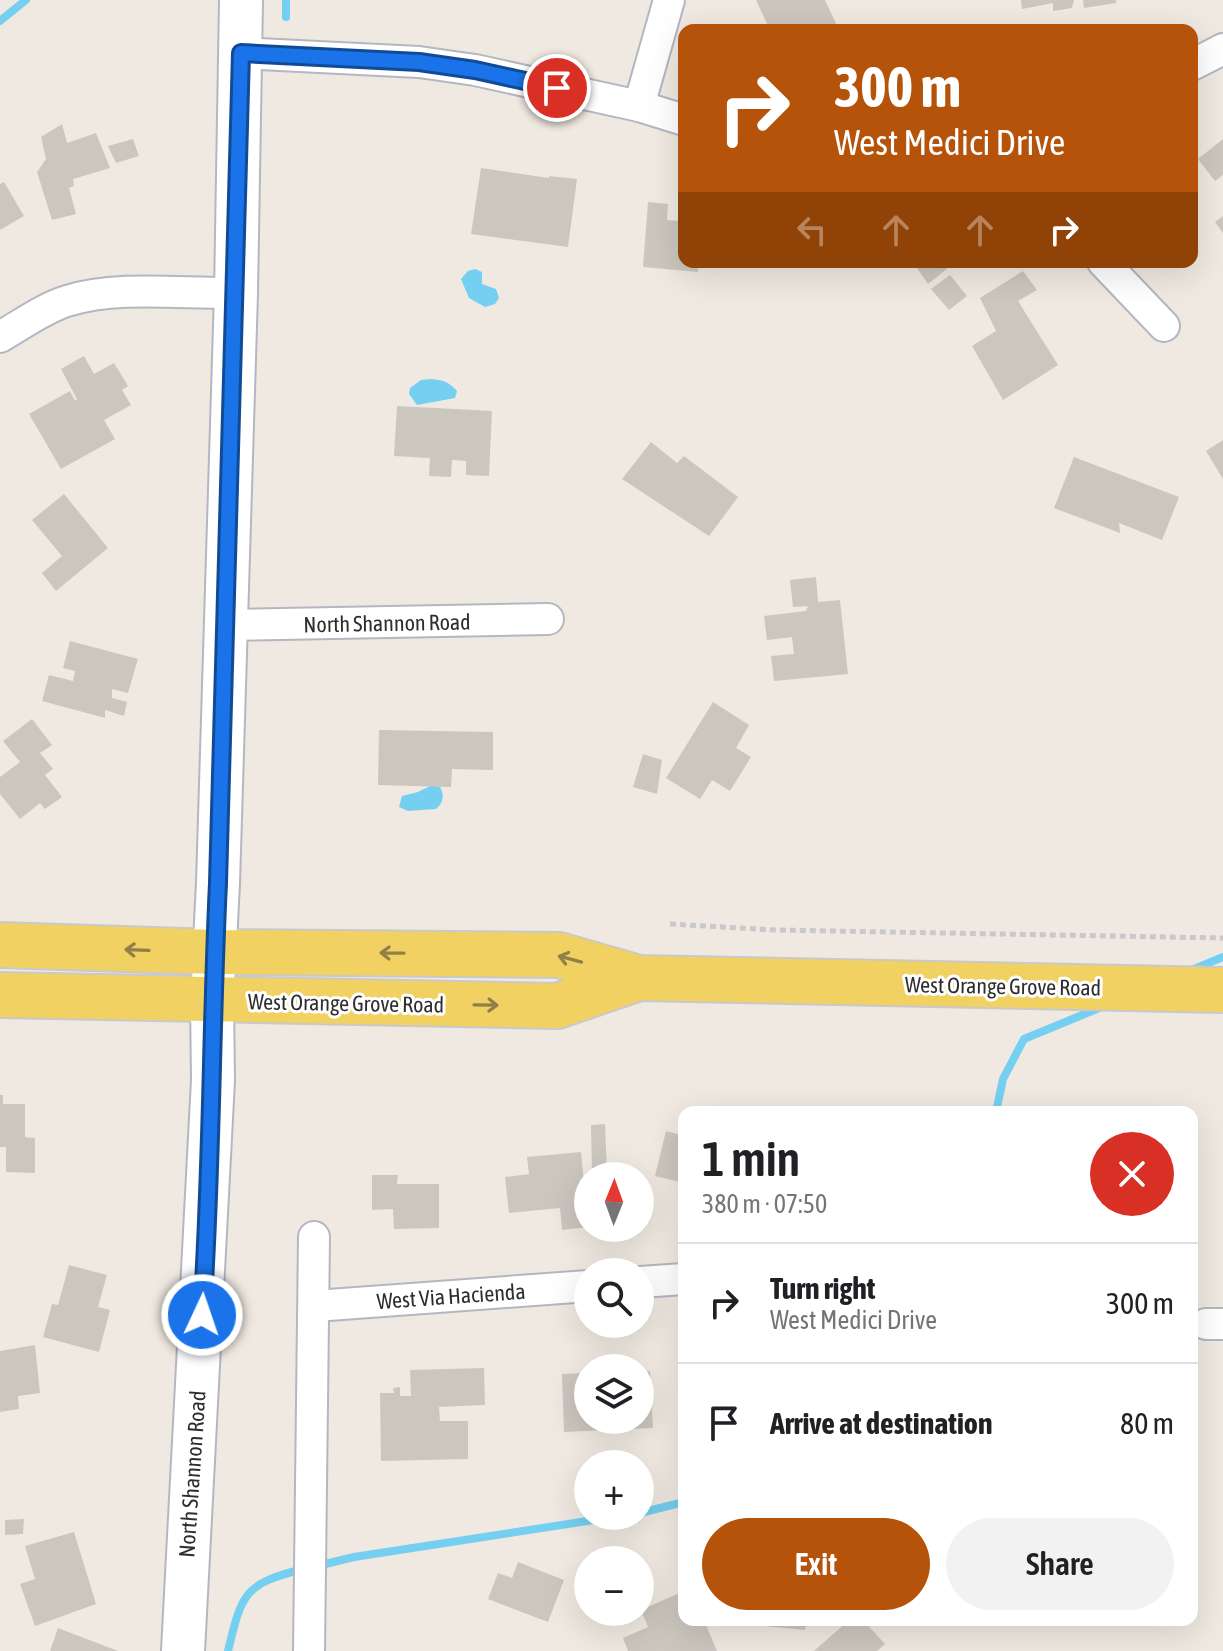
<!DOCTYPE html>
<html lang="en">
<head>
<meta charset="utf-8">
<style>
  body { margin:0; font-family:"Asap Condensed",sans-serif; background:#f2f2f2; color:#202124; height:100vh; display:flex; flex-direction:column; font-size:30px; white-space:nowrap }
  * { box-sizing:border-box; margin:0 }
  p { font-size:26px; color:#757577 }
  .icon { flex:none; width:44px; height:44px; fill:none; stroke:currentColor; stroke-width:2; stroke-linecap:round; stroke-linejoin:round }
  .map { position:relative; flex:1; overflow:hidden }
  .details { position:absolute; left:678px; top:1106px; width:520px; height:520px; display:flex; flex-direction:column; background:#fff; border-radius:16px; box-shadow:0 8px 32px #0002 }
  .details>* { flex:none }
  .banner { position:absolute; left:678px; top:24px; width:520px; height:244px; border-radius:16px; box-shadow:0 8px 32px #0002; background:#b45309; color:#fff; overflow:hidden }
  .needle { width:52px; rotate:1deg }
  .fabs { position:absolute; left:574px; top:1162px; display:grid; gap:16px }
  .fabs a { display:grid; place-items:center; width:80px; height:80px; border-radius:50%; background:#fff; box-shadow:0 8px 32px #0002; font-size:40px }
  .pin { position:absolute; display:grid; place-items:center; width:68px; height:68px; color:#fff; margin:-34px; border:4px solid #fff; border-radius:50%; box-shadow:0 2px 8px #0007 }
  .me { position:absolute; width:88px; margin:-44px; rotate:3deg; stroke-linejoin:round; filter:drop-shadow(0 0 6px #0008) }
  .turn { display:flex; align-items:center; gap:28px; height:168px; padding:0 24px; font-size:36px }
  .turn .icon { width:104px; height:104px; stroke-width:2.5 }
  .turn b { display:block; font-size:56px; line-height:68px }
  .lanes { display:flex; align-items:center; height:76px; padding:0 24px; background:#0003; justify-content:center; gap:40px; direction:ltr }
  .lanes .off { opacity:.35 }
  .round { display:grid; place-items:center; flex:none; width:84px; height:84px; border-radius:42px; background:#f2f2f2 }
  .head { display:flex; align-items:center; justify-content:space-between; height:136px; padding:0 24px }
  h1 { font-size:48px; font-weight:600; line-height:60px }
  .primary-button { display:flex; gap:16px; margin-top:auto; padding:16px 24px }
  .primary-button a { flex:1; height:92px; border-radius:48px; background:#b45309; color:#fff; font-size:32px; font-weight:600; line-height:92px; text-align:center }
  .primary-button a+a { background:#f2f2f2; color:#202124 }
  ul { padding:0; list-style:none }
  li { display:flex; align-items:center; gap:24px; height:120px; padding:0 24px; border-top:2px solid #e0e0e0 }
  li div { flex:1 }
  li b { display:block; font-size:30px }
  li em { font-style:normal }
  .map>svg:first-child { display:block }
  .water { fill:#75cff0 }
  .lines { fill:none; stroke-linecap:round; stroke-linejoin:round }
  .stream { stroke:#75cff0; stroke-width:8 }
  .building { fill:#cbc7bf }
  .street-casing { stroke:#b4b7c1; stroke-width:34 }
  .secondary-casing { stroke:#b4b7c1; stroke-width:46 }
  .primary-casing { stroke:#c9c9c9; stroke-width:48 }
  .path { stroke:#c9c9c9; stroke-width:5; stroke-dasharray:6 4; stroke-linecap:butt }
  .street { stroke:#fff; stroke-width:30 }
  .secondary { stroke:#fff; stroke-width:42 }
  .primary { stroke:#f2d163; stroke-width:44 }
  .oneway { stroke:#908048 }
  .route-casing { stroke:#114b97; stroke-width:20 }
  .route { stroke:#1a73e8; stroke-width:14 }
  .labels { text-anchor:middle; dominant-baseline:central; stroke-width:6; stroke-linejoin:round; paint-order:stroke }
  .street-label { font-size:22px; fill:#2e2e2e; stroke:#fff }
</style>
</head>
<body>
<div class="map">
<svg width="1223" height="1651" viewBox="0 0 1223 1651">
  <rect width="100%" height="100%" fill="#efe9e1"/>
  <g class="water">
    <polygon points="475,269 482,272 482,284 496,289 499,298 495,304 485,307 469,298 461,279 468,271"/>
    <path d="M431 379C443 380 449 382 457 391L455 398 417 405 409 394 410 388 421 380Z"/>
    <path d="M432 785 440 787C445 796 443 803 436 809L408 811 399 807 402 796 418 792Z"/>
  </g>
  <g class="lines">
    <g class="stream">
      <polyline points="286,17 286,0"/>
      <polyline points="0,21 26,0"/>
      <polyline points="1187,972 1223,957"/>
      <polyline points="996,1112 1003,1079 1024,1039 1104,1006"/>
      <polyline points="640,1513 684,1502"/>
      <polyline points="317,1566 354,1557 620,1516"/>
      <path d="M228 1651C242 1593 244 1584 303 1569"/>
    </g>
  </g>
  <g class="building">
    <polygon points="756,0 825,0 839,30 770,30"/>
    <polygon points="1021,0 1074,0 1072,8 1053,11 1053,3 1022,9"/>
    <polygon points="1083,0 1116,0 1116,3 1084,8"/>
    <polygon points="62,124 67,143 96,133 110,168 73,179 74,186 69,188 76,214 52,220 37,172 46,159 41,137"/>
    <polygon points="133,139 139,156 116,163 108,146"/>
    <polygon points="1223,139 1223,175 1215,181 1198,159"/>
    <polygon points="481,168 549,178 549,176 577,179 568,247 471,234"/>
    <polygon points="4,182 24,216 0,230 0,184"/>
    <polygon points="648,202 668,204 667,220 679,221 680,203 684,203 684,262 699,262 698,272 643,267"/>
    <polygon points="1223,216 1223,233 1215,222"/>
    <polygon points="913,262 945,262 949,267 928,284"/>
    <polygon points="1023,271 1037,290 1018,301 1058,365 1003,400 972,346 996,331 980,298"/>
    <polygon points="950,275 967,296 949,310 931,289"/>
    <polygon points="84,356 94,374 114,363 128,386 122,390 131,405 104,420 115,439 61,469 29,414 70,391 75,401 77,399 61,369"/>
    <polygon points="397,406 492,411 489,476 466,475 466,461 452,460 451,477 429,476 430,458 394,456"/>
    <polygon points="1223,440 1223,479 1206,451"/>
    <polygon points="651,442 677,463 684,456 738,497 709,536 622,479"/>
    <polygon points="1074,457 1179,497 1162,540 1119,523 1120,533 1054,508"/>
    <polygon points="64,494 108,548 56,591 42,573 62,556 32,520"/>
    <polygon points="816,577 818,602 840,600 848,674 774,681 771,656 794,654 792,637 767,640 764,616 806,611 808,606 793,607 790,580"/>
    <polygon points="70,641 138,659 128,693 112,689 112,698 127,702 124,716 105,710 105,718 42,701 49,675 73,681 75,671 63,668"/>
    <polygon points="713,702 749,725 736,748 751,757 730,791 712,780 700,799 666,778"/>
    <polygon points="32,719 52,745 40,753 53,769 45,775 62,797 45,809 40,803 20,819 0,794 0,777 20,762 3,741"/>
    <polygon points="379,730 493,732 493,770 452,769 451,787 378,785"/>
    <polygon points="643,754 662,760 657,794 633,787"/>
    <polygon points="0,1095 3,1095 3,1104 25,1104 25,1137 35,1138 35,1173 6,1172 6,1147 0,1147"/>
    <polygon points="605,1124 607,1173 592,1174 591,1125"/>
    <polygon points="666,1131 684,1136 684,1183 655,1176"/>
    <polygon points="581,1152 588,1227 562,1230 560,1208 509,1213 505,1177 529,1174 527,1157"/>
    <polygon points="372,1175 398,1175 397,1184 439,1184 439,1228 394,1229 393,1209 372,1210"/>
    <polygon points="69,1265 107,1275 98,1307 110,1310 99,1352 43,1337 52,1304 58,1305"/>
    <polygon points="35,1345 40,1393 18,1396 19,1409 0,1412 0,1351"/>
    <polygon points="484,1368 485,1405 439,1407 440,1421 468,1421 468,1459 381,1461 380,1393 394,1393 393,1388 400,1387 400,1396 411,1396 410,1370"/>
    <polygon points="640,1371 650,1371 653,1428 564,1432 562,1374 588,1373 588,1420 640,1420"/>
    <polygon points="24,1519 23,1534 5,1535 5,1520"/>
    <polygon points="74,1532 96,1604 35,1626 20,1584 35,1579 25,1546"/>
    <polygon points="518,1562 564,1580 548,1622 488,1599 498,1573 512,1578"/>
    <polygon points="684,1591 684,1620 704,1620 717,1651 628,1651 623,1638 648,1627 641,1610"/>
    <polygon points="737,1620 807,1620 805,1630 736,1623"/>
    <polygon points="849,1620 863,1620 885,1644 877,1651 814,1651"/>
    <polygon points="58,1628 118,1651 50,1651"/>
  </g>
  <g class="lines">
    <defs>
      <g id="street">
        <polyline points="241,53 419,62 475,70 639,106 684,120"/>
        <polyline points="1192,65 1223,49"/>
        <polyline points="639,106 669,0"/>
        <polyline points="1103,262 1164,326"/>
        <path d="M0 337C21 325 44 308 67 301 118 285 182 294 236 293"/>
        <polyline points="225,625 548,619"/>
        <polyline points="640,1282 684,1279"/>
        <polyline points="315,1306 588,1286"/>
        <polyline points="1206,1324 1223,1324"/>
        <polyline points="309,1651 314,1237"/>
      </g>
      <polyline id="secondary" points="183,1651 213,1080 212,1001 218,883 236,293 241,0"/>
      <g id="primary">
        <polyline points="0,945 215,952 559,955 639,978 1223,990"/>
        <polyline points="0,995 557,1006 639,978"/>
      </g>
    </defs>
    <use href="#street" class="street-casing"/>
    <use href="#secondary" class="secondary-casing"/>
    <use href="#primary" class="primary-casing"/>
    <polyline class="path" points="670,924 775,930 1223,938"/>
    <use href="#street" class="street"/>
    <use href="#secondary" class="secondary"/>
    <use href="#primary" class="primary"/>
  </g>
  <defs><path id="oneway-shaft" d="M-6 0H5M1.5-3L5.5 0L1.5 3" fill="none" stroke-width="1.6" stroke-linecap="round" stroke-linejoin="round" transform="scale(2)"/></defs>
  <g class="oneway">
    <use href="#oneway-shaft" transform="translate(137 950) rotate(-178)"/>
    <use href="#oneway-shaft" transform="translate(392 953) rotate(-179)"/>
    <use href="#oneway-shaft" transform="translate(570 959) rotate(-165)"/>
    <use href="#oneway-shaft" transform="translate(486 1005) rotate(1)"/>
  </g>
  <g class="lines">
    <defs>
      <path id="route" d="M202 1315C212 1171 211 1027 218 883L241 53 419 62 475 70 557 88"/>
    </defs>
    <use href="#route" class="route-casing"/>
    <use href="#route" class="route"/>
  </g>
  <g class="labels">
    <g class="street-label">
      <text transform="translate(387 623) rotate(-1)">North Shannon Road</text>
      <text transform="translate(1003 986) rotate(1)">West Orange Grove Road</text>
      <text transform="translate(346 1003) rotate(1)">West Orange Grove Road</text>
      <text transform="translate(451 1296) rotate(-4)">West Via Hacienda</text>
      <text transform="translate(192 1474) rotate(-86)">North Shannon Road</text>
    </g>
  </g>
</svg>
<div class="fabs">
<a><svg class="needle" viewBox="-14 -14 28 28"><path d="M0-13l5 13h-10z" fill="#e53935"/><path d="M0 13l5-13h-10z" fill="#757577"/></svg></a>
<a><svg class="icon" aria-label="search" viewBox="0 0 24 24"><circle cx="10" cy="10" r="6"/><path d="M15 15l6 6"/></svg></a>
<a><svg class="icon" aria-label="layers" viewBox="0 0 24 24"><path d="M12 4l9 5-9 5-9-5zM3 14l9 5 9-5"/></svg></a>
<a>+</a>
<a>−</a>
</div>
<div class="pin" style="left:557px;top:88px;background:#d93025"><svg class="icon" aria-label="arrive" viewBox="0 0 24 24"><path d="M6 21V4h12l-3 4 3 4H6"/></svg></div>
<svg class="me" style="left:202px;top:1315px" viewBox="-20 -20 40 40"><circle r="17" fill="#1a73e8" stroke="#fff" stroke-width="3"/><path d="M0-11L8 9 0 5-8 9z" fill="#fff"/></svg>
<div class="banner">
<div class="turn"><svg class="icon" aria-label="right" viewBox="0 0 24 24"><path d="M7 20v-9h11M14 6l5 5-5 5"/></svg><div><b>300 m</b>West Medici Drive</div></div>
<div class="lanes"><svg class="icon off" aria-label="left" viewBox="0 0 24 24"><path d="M17 20v-9H6M10 6l-5 5 5 5"/></svg><svg class="icon off" aria-label="ahead" viewBox="0 0 24 24"><path d="M12 20V5M6 11l6-6 6 6"/></svg><svg class="icon off" aria-label="ahead" viewBox="0 0 24 24"><path d="M12 20V5M6 11l6-6 6 6"/></svg><svg class="icon" aria-label="right" viewBox="0 0 24 24"><path d="M7 20v-9h11M14 6l5 5-5 5"/></svg></div>
</div>
<section class="details">
<div class="head"><div><h1>1 min</h1><p>380 m · 07:50</p></div><a class="round" style="background:#d93025;color:#fff"><svg class="icon" aria-label="close" viewBox="0 0 24 24"><path d="M6 6l12 12M18 6L6 18"/></svg></a></div>
<ul>
<li><svg class="icon" aria-label="right" viewBox="0 0 24 24"><path d="M7 20v-9h11M14 6l5 5-5 5"/></svg><div><b>Turn right</b><p>West Medici Drive</p></div><em>300 m</em></li>
<li><svg class="icon" aria-label="arrive" viewBox="0 0 24 24"><path d="M6 21V4h12l-3 4 3 4H6"/></svg><div><b>Arrive at destination</b></div><em>80 m</em></li>
</ul>
<div class="primary-button"><a>Exit</a><a>Share</a></div>
</section>
</div>
</body>
</html>
